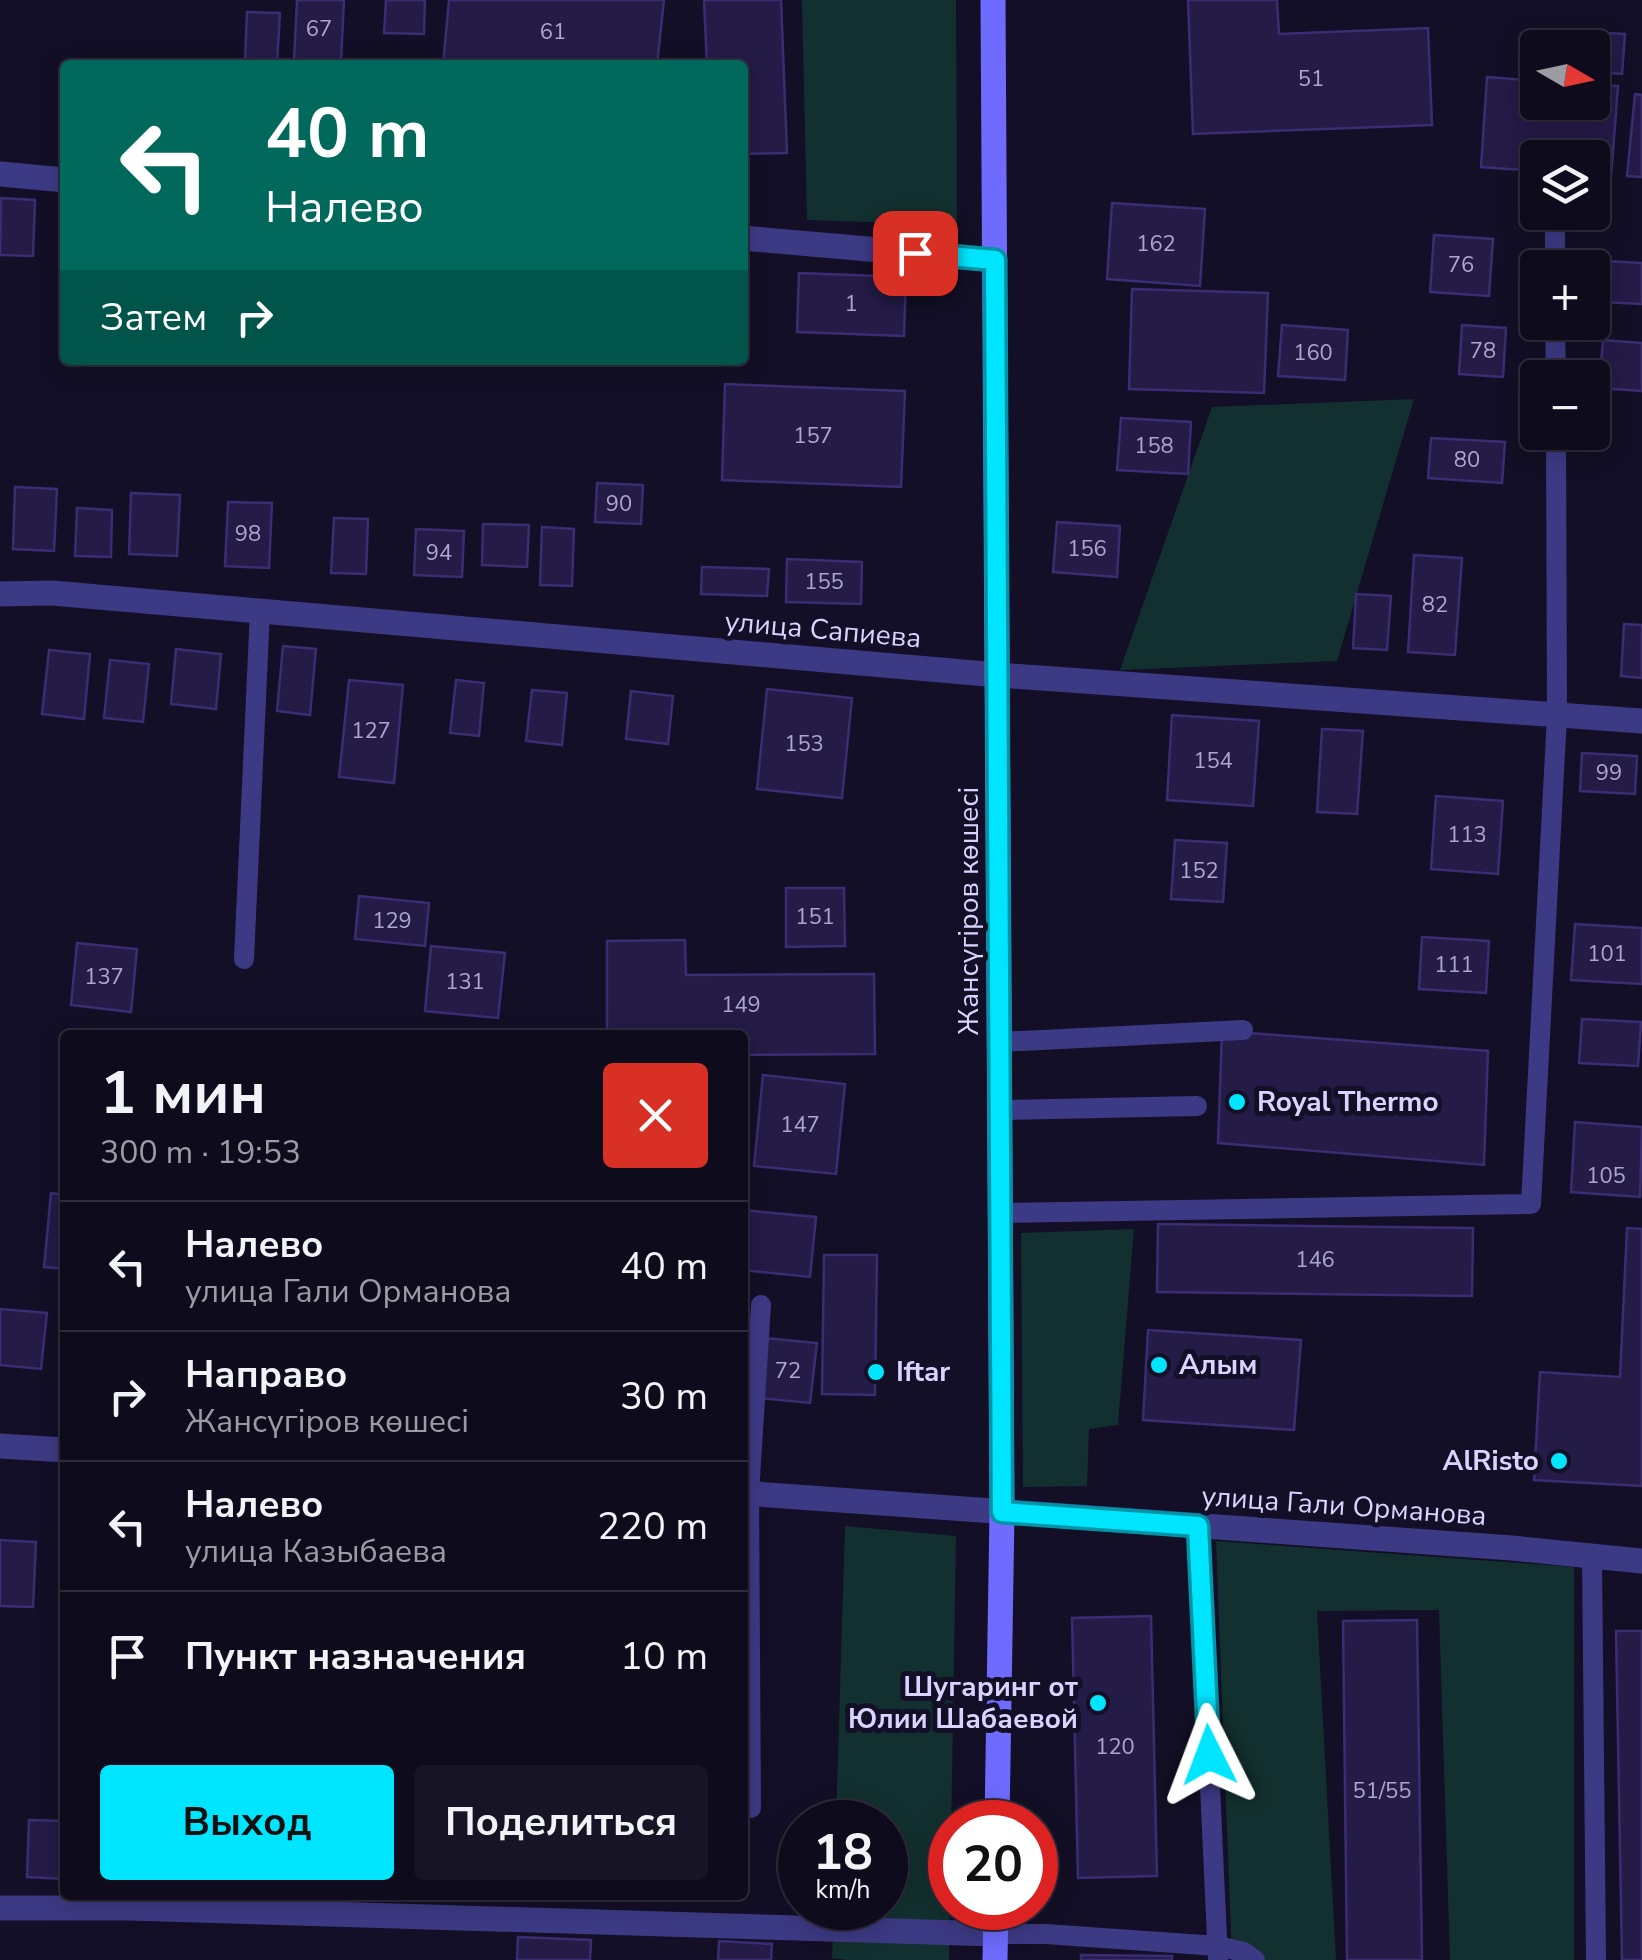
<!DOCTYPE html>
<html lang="ru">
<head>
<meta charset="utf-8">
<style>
  body { margin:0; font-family:"Nunito Sans",sans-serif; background:#171425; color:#f1f3f6; height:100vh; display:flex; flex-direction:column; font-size:38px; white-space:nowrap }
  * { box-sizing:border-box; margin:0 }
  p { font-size:32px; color:#9b9ba3 }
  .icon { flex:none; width:55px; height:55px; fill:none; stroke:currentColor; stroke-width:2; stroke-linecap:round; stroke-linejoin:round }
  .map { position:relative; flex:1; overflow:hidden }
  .details { position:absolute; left:60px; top:1030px; width:688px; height:870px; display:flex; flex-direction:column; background:#0e0b1c; border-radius:10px; box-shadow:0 5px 25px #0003,0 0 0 2px #2e2b3b }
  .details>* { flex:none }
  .banner { position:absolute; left:60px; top:60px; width:688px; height:305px; border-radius:10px; box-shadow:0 5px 25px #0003,0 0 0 2px #2e2b3b; background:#00695c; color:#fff; overflow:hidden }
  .needle { width:65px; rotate:99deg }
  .buttons { position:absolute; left:1520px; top:30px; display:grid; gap:20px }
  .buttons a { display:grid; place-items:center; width:90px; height:90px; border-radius:10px; background:#0e0b1c; box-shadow:0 5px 25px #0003,0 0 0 2px #2e2b3b; font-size:50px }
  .speed { position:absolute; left:778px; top:1800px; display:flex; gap:20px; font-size:50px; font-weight:700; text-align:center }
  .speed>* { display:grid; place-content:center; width:130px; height:130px; border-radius:50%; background:#0e0b1c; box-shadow:0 5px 25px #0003,0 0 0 2px #2e2b3b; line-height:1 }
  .speed small { font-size:25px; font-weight:400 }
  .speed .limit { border:15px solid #d22; background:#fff; color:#111 }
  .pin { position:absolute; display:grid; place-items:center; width:85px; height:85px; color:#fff; margin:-42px; border-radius:20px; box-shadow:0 5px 15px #0006 }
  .me { position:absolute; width:110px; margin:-55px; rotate:357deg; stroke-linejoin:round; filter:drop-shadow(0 0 8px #0008) }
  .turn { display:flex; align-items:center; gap:35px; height:210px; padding:0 40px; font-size:45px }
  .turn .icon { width:130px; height:130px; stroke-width:2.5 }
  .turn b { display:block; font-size:70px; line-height:85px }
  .then { display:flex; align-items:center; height:95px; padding:0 40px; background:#0003; gap:20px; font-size:38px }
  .round { display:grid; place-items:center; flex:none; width:105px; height:105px; border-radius:10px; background:#171425 }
  .overview { display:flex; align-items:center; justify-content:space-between; height:170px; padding:0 40px }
  h1 { font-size:60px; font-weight:700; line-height:75px }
  .primary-button { display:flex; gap:20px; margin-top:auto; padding:20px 40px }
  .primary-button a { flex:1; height:115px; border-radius:10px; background:#00e5ff; color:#111; font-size:40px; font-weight:700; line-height:115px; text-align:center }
  .primary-button a+a { background:#171425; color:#f1f3f6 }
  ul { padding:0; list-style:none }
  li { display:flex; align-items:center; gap:30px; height:130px; padding:0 40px; border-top:2px solid #2e2b3b }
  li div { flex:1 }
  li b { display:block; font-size:38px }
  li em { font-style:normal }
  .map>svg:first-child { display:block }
  .green { fill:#12302f }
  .building { fill:#241b47; stroke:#3b2d73; stroke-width:2.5 }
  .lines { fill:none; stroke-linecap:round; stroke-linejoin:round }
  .lane { stroke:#3d3a85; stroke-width:20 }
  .street { stroke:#3d3a85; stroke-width:25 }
  .secondary { stroke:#6f6bff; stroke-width:25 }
  .route-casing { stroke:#0095a6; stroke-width:25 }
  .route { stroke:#00e5ff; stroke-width:18 }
  .poi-dot { fill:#00e5ff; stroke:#130f26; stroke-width:4 }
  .labels { text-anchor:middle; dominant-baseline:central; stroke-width:10; stroke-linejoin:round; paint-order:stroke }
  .number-label { font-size:22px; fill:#aca6d1 }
  .street-label { font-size:28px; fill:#d9d4ff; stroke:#130f26 }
  .poi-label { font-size:28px; font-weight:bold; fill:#d9d4ff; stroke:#130f26; text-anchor:start }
</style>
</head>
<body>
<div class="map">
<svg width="1642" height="1960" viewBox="0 0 1642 1960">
  <rect width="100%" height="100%" fill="#130f26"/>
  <g class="green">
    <polygon points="802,0 956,0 957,225 807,220"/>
    <polygon points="1414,399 1337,661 1120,670 1212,407"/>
    <polygon points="1134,1229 1118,1425 1089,1429 1087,1486 1023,1487 1021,1233"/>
    <polygon points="845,1526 956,1536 949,1960 847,1960 832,1958 834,1908 885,1908 885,1822 836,1822"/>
    <polygon points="1216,1541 1574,1567 1574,1960 1450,1960 1439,1610 1317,1611 1336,1960 1232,1960"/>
  </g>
  <g class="building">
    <polygon points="297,0 344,0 341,61 294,59"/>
    <polygon points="386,0 425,0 424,34 384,33"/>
    <polygon points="449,0 664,0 657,65 443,65"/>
    <polygon points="704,0 781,0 787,153 742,154 742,65 707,65"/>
    <polygon points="1188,0 1277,0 1279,34 1428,28 1432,125 1193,134"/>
    <polygon points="247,12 280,13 277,63 245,62"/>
    <polygon points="1587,32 1625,34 1622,74 1592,72 1592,48 1586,48"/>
    <polygon points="1487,77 1538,81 1538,102 1592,102 1592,85 1618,86 1611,177 1592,175 1592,158 1538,158 1538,171 1481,167"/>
    <polygon points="1635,94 1642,95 1642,177 1627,176"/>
    <polygon points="1,198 35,200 33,256 0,255"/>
    <polygon points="1112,203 1205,209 1200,286 1107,279"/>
    <polygon points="1434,235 1493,239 1489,296 1430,292"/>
    <polygon points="1606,261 1642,263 1642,304 1603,302"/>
    <polygon points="799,273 906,277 904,336 797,332"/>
    <polygon points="1132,289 1268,293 1264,393 1129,389"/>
    <polygon points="62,298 65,298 65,357 60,357"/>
    <polygon points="1282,325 1348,330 1345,380 1278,376"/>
    <polygon points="1462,325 1506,328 1503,377 1459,374"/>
    <polygon points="1603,340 1642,343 1642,391 1599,388"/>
    <polygon points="725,384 905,391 901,487 722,480"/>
    <polygon points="1121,418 1191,422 1188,474 1117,470"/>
    <polygon points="1431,438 1505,442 1502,483 1428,478"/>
    <polygon points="597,483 643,485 641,524 595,522"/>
    <polygon points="15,487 57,489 54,551 13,549"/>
    <polygon points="131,493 180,495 177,556 129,554"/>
    <polygon points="228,502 272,503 269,568 225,566"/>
    <polygon points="77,508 112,510 111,557 75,556"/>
    <polygon points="334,518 368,519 366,574 331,573"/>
    <polygon points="1057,522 1120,526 1117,577 1053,572"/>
    <polygon points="483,524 529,525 527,567 482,565"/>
    <polygon points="542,527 574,529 572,586 540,585"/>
    <polygon points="416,529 464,531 462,577 414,575"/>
    <polygon points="1414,555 1462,558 1455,655 1408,652"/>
    <polygon points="787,559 862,562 861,604 786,602"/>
    <polygon points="702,567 769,569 767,596 701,594"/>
    <polygon points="1356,594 1391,596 1387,650 1353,648"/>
    <polygon points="1624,624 1642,625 1642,678 1621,676"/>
    <polygon points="283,646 316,649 310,715 277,711"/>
    <polygon points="176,649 221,654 216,709 171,704"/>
    <polygon points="49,650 90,654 84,719 42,714"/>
    <polygon points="110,660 149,664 143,722 104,718"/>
    <polygon points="349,680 403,685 394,783 339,777"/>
    <polygon points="456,680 484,683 479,736 450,733"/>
    <polygon points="767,689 852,698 842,798 757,789"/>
    <polygon points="532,690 567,693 562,745 526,741"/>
    <polygon points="631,691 673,696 668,744 626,739"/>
    <polygon points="1172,715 1259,721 1253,806 1167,800"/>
    <polygon points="1322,729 1363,731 1357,814 1317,812"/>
    <polygon points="1582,753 1637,756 1635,794 1580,791"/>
    <polygon points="1436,796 1503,801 1498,874 1431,869"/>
    <polygon points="1175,840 1227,843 1223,902 1171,899"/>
    <polygon points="786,888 844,888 845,946 786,947"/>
    <polygon points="359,896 429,903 425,946 355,939"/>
    <polygon points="1575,924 1642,928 1642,984 1571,980"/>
    <polygon points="1422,937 1489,941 1486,993 1419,989"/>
    <polygon points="685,940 686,975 874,974 875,1054 742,1055 742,1035 607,1035 607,941"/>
    <polygon points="77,943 137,949 131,1012 71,1005"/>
    <polygon points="431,946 505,953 498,1018 425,1011"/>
    <polygon points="1582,1019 1641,1022 1638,1066 1579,1063"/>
    <polygon points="1222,1031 1488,1051 1484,1165 1218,1143"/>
    <polygon points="763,1075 845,1084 836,1174 754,1166"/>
    <polygon points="1575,1122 1642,1127 1640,1197 1571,1192"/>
    <polygon points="51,1193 65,1195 65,1269 44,1267"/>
    <polygon points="742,1210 816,1217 810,1277 742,1270"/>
    <polygon points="1158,1224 1473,1228 1472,1296 1157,1292"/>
    <polygon points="1627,1228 1642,1229 1642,1486 1534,1480 1540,1372 1620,1377"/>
    <polygon points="824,1255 877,1255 875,1395 822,1394"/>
    <polygon points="0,1309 47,1313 41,1369 0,1365"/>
    <polygon points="1148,1330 1301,1340 1294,1430 1143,1420"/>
    <polygon points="765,1338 817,1343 810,1403 759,1398"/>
    <polygon points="0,1540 36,1542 33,1607 0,1606"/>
    <polygon points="1151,1616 1157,1876 1078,1878 1072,1618"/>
    <polygon points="1417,1620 1422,1960 1347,1960 1343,1621"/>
    <polygon points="1616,1631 1642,1631 1642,1960 1622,1960"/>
    <polygon points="29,1820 65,1821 65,1879 27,1877"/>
    <polygon points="518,1937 591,1940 590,1960 517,1960"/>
    <polygon points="719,1941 772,1944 771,1960 718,1960"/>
    <polygon points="1081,1955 1172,1956 1172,1960 1081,1960"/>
  </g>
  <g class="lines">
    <g class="lane">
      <polyline points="1555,225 1555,268"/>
      <polyline points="1555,322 1556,378"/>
      <polyline points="244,959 260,611"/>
      <polyline points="1000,1042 1243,1030"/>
      <polyline points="1000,1110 1197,1106"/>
      <polyline points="1001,1213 1531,1204 1557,716 1556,432"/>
      <polyline points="1198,1526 1218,1960"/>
      <polyline points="1592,1556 1596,1960"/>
      <polyline points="751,1808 749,1494 761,1305"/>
      <polyline points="995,1934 1045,1934 1218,1946 1244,1952 1255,1960"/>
    </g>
    <g class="street">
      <polyline points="0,174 65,180"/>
      <polyline points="742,238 995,260"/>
      <polyline points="0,594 52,593 998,675 1642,721"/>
      <polyline points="0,1446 65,1450"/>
      <polyline points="742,1493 1512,1548 1642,1561"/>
      <polyline points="0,1908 130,1908 995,1934"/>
    </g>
    <g class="secondary">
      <polyline points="993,0 1002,1513 997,1822"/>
      <polyline points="995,1960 996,1908"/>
    </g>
  </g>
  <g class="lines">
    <defs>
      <polyline id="route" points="915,253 995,260 1002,1512 1198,1526 1209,1755"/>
    </defs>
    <use href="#route" class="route-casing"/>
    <use href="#route" class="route"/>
  </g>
  <g class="poi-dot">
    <circle cx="1237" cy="1102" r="10"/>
    <circle cx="1159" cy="1365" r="10"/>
    <circle cx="876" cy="1372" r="10"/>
    <circle cx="1559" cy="1461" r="10"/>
    <circle cx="1098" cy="1703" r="10"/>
  </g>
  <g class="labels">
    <g class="number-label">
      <text x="319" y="29">67</text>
      <text x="553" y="32">61</text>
      <text x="1311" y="79">51</text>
      <text x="1156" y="244">162</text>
      <text x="1461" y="265">76</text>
      <text x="851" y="304">1</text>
      <text x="1483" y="351">78</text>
      <text x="1313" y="353">160</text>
      <text x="813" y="436">157</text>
      <text x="1154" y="446">158</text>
      <text x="1467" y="460">80</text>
      <text x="619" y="504">90</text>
      <text x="248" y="534">98</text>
      <text x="1087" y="549">156</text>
      <text x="439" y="553">94</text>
      <text x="824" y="582">155</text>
      <text x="1435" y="605">82</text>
      <text x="371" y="731">127</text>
      <text x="804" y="744">153</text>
      <text x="1213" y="761">154</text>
      <text x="1609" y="773">99</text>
      <text x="1467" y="835">113</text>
      <text x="1199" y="871">152</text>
      <text x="815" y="917">151</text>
      <text x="392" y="921">129</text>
      <text x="1607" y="954">101</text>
      <text x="1454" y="965">111</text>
      <text x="104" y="977">137</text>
      <text x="465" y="982">131</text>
      <text x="741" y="1005">149</text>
      <text x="800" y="1125">147</text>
      <text x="1606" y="1176">105</text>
      <text x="1315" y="1260">146</text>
      <text x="788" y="1371">72</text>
      <text x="1115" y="1747">120</text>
      <text x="1382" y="1791">51/55</text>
    </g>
    <g class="street-label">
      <text transform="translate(823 630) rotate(5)">улица Сапиева</text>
      <text transform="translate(969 911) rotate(-90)">Жансүгіров көшесі</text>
      <text transform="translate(1344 1506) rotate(4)">улица Гали Орманова</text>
    </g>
    <g class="poi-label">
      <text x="1257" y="1102">Royal Thermo</text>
      <text x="1179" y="1365">Алым</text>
      <text x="896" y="1372">Iftar</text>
      <text x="1539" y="1461" text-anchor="end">AlRisto</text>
      <text x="1078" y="1687" text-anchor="end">Шугаринг от<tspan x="1078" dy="32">Юлии Шабаевой</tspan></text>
    </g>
  </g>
</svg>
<div class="buttons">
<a><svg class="needle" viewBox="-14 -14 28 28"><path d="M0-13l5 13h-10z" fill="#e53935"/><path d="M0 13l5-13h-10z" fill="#9b9ba3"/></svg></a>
<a><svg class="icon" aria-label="layers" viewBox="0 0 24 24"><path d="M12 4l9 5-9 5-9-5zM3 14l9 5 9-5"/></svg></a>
<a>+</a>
<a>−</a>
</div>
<div class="speed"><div>18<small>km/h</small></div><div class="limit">20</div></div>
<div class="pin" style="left:915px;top:253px;background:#d93025"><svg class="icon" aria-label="arrive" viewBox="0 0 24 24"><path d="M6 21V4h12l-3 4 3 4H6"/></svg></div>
<svg class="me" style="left:1209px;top:1755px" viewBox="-20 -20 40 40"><path d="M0-17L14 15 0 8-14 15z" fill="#00e5ff" stroke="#fff" stroke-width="4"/></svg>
<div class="banner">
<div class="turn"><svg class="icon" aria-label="left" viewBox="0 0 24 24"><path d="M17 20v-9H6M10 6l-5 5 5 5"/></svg><div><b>40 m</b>Налево</div></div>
<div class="then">Затем<svg class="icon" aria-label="right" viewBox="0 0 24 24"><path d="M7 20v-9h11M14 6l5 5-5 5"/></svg></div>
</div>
<section class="details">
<div class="overview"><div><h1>1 мин</h1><p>300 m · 19:53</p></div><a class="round" style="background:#d93025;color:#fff"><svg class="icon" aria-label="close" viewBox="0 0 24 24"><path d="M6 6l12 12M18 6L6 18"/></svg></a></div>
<ul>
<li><svg class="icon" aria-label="left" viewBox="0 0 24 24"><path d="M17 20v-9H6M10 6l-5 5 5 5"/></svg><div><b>Налево</b><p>улица Гали Орманова</p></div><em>40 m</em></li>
<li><svg class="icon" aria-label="right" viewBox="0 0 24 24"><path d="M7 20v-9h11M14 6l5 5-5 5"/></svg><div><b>Направо</b><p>Жансүгіров көшесі</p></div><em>30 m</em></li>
<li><svg class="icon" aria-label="left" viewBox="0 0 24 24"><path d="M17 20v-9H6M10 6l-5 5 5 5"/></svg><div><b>Налево</b><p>улица Казыбаева</p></div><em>220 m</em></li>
<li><svg class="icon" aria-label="arrive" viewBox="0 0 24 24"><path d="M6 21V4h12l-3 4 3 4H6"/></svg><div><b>Пункт назначения</b></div><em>10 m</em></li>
</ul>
<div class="primary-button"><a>Выход</a><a>Поделиться</a></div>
</section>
</div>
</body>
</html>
